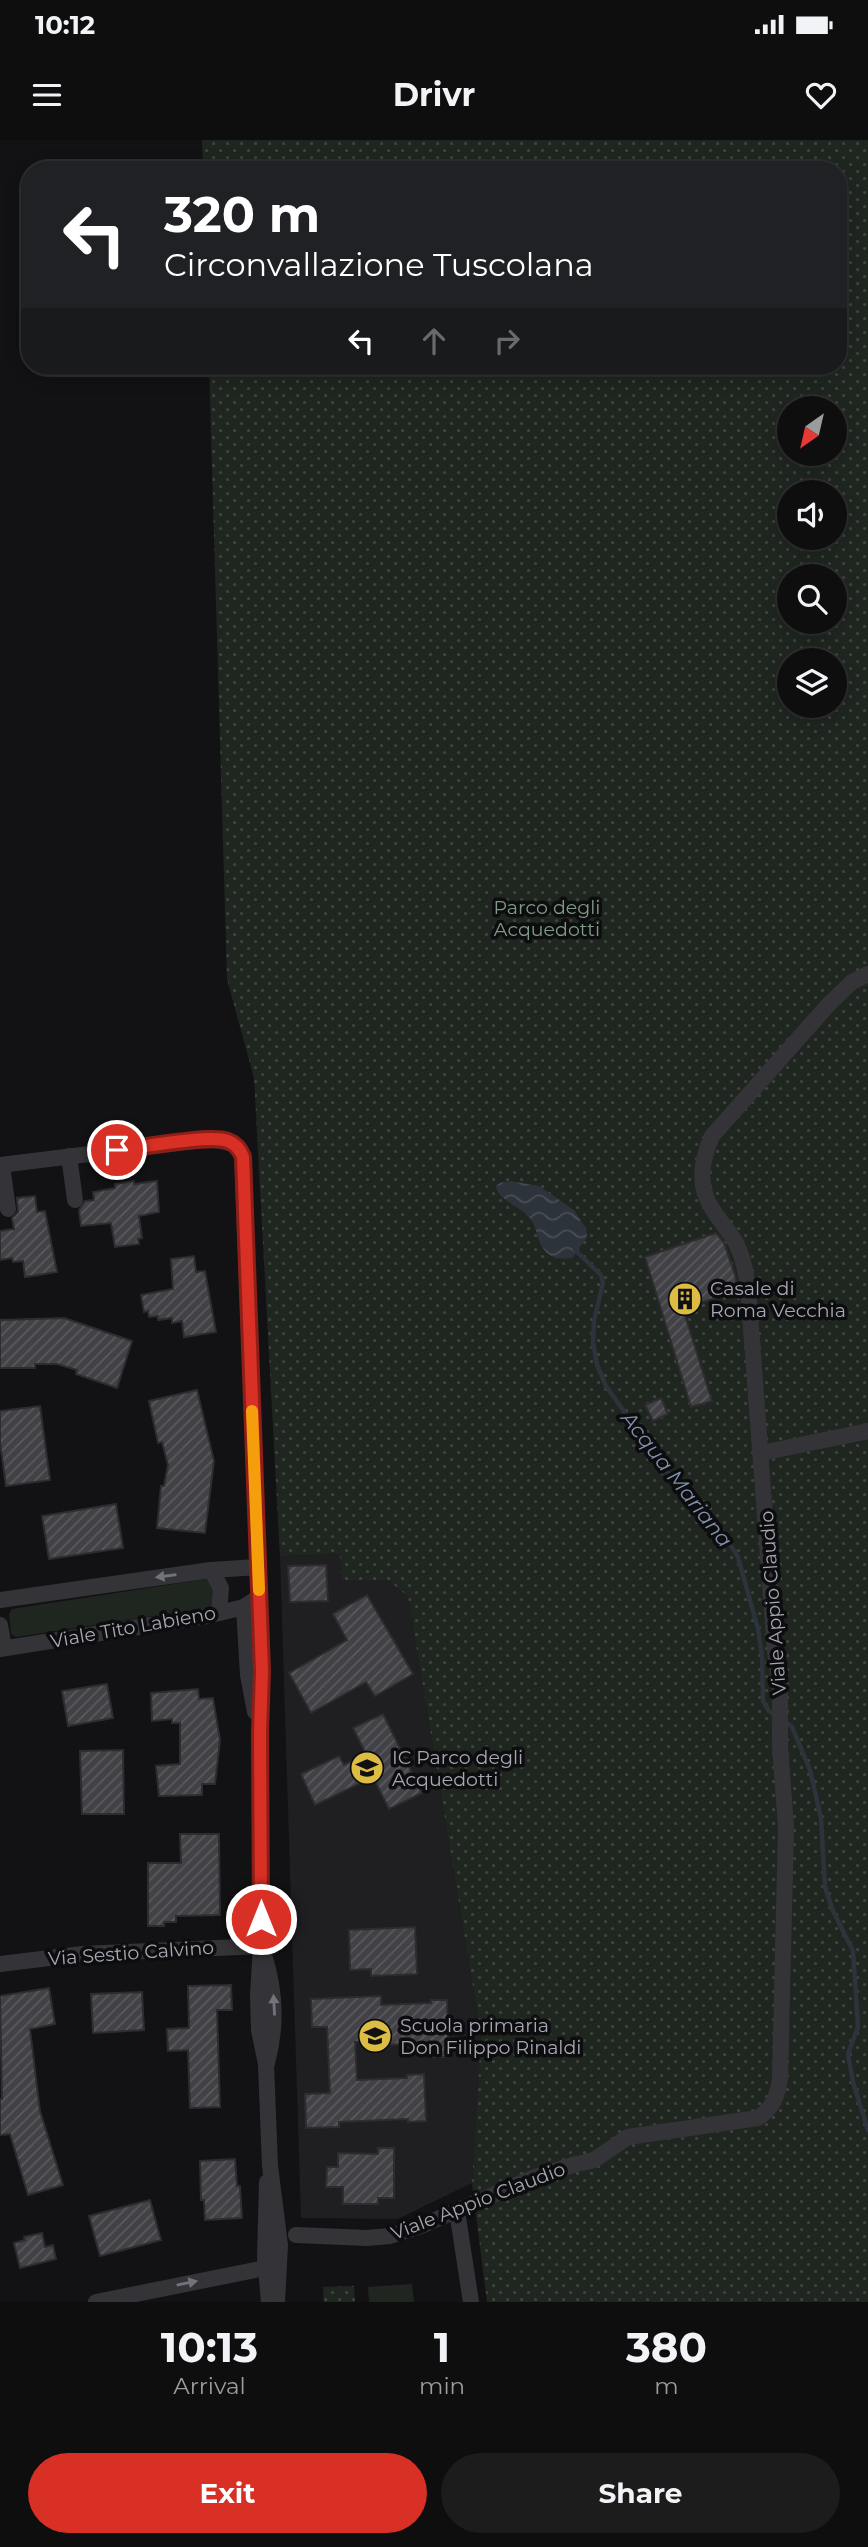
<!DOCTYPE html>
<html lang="en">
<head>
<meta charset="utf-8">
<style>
  body { margin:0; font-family:Montserrat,sans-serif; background:#1c1c1d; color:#f1f3f6; height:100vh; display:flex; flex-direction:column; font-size:26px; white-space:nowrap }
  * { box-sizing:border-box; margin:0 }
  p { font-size:23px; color:#9b9c9e }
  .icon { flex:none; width:38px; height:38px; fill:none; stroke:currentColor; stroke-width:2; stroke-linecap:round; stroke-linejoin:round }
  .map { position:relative; height:2162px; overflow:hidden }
  .drawer { display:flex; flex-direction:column; background:#0e0e0f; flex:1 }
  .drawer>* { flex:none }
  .guide { position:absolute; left:21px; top:21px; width:826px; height:214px; border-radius:28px; box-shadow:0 4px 18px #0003,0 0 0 2px #2e2e2f; background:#202124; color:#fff; overflow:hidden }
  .needle { width:46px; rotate:214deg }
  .buttons { position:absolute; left:777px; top:256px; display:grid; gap:14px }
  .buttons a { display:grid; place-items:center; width:70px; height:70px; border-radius:50%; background:#0e0e0f; box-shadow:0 4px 18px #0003,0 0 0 2px #2e2e2f; font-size:35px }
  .pin { position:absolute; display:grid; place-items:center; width:60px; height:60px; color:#fff; margin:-30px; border:4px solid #fff; border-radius:50%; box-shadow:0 2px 7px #0007 }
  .me { position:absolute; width:77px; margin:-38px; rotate:0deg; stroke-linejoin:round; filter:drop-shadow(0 0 5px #0008) }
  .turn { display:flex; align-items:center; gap:24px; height:147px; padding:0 28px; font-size:32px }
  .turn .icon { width:91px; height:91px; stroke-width:2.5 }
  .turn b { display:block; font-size:49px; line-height:60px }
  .lanes { display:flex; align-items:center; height:66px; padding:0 28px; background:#0003; justify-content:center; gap:35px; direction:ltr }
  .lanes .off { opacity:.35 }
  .eta { display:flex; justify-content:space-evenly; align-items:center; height:119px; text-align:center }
  .eta b { font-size:42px; font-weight:700; line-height:49px }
  .button { display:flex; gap:14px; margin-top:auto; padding:14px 28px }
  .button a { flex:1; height:80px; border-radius:42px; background:#d93025; color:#fff; font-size:28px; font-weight:700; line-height:80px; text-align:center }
  .button a+a { background:#1c1c1d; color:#f1f3f6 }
  .status { display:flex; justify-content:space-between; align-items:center; height:49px; padding:0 35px; background:#0e0e0f; direction:ltr }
  .status svg { height:19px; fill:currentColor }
  header { display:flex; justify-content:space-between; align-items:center; height:91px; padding:0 28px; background:#0e0e0f; font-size:32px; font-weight:700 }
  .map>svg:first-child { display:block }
  .built { fill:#1f1e20 }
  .grass { fill:#1f2620 }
  .park { fill:url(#park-dots); fill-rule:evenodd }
  .water { fill:url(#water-waves) }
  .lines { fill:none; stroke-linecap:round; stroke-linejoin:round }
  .stream { stroke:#2d333b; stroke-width:4.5 }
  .building { fill:url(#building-hatch); stroke:#2d2c2f; stroke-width:2 }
  .minor { stroke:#343438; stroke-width:16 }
  .oneway { fill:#72747b }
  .route-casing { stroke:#8d1f18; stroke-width:18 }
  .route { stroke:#d93025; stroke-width:12 }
  .slow { stroke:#f59e0b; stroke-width:12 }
  .labels { text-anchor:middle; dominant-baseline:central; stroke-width:7; stroke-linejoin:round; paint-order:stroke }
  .park-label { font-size:19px; fill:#7e9b84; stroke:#0d0d0f }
  .poi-label { font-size:19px; fill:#a5a8b2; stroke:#0d0d0f; text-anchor:start }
  .street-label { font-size:19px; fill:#a5a8b2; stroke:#0d0d0f }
  .water-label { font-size:21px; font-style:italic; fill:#8091aa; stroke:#0d0d0f }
</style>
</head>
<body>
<div class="status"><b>10:12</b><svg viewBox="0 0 49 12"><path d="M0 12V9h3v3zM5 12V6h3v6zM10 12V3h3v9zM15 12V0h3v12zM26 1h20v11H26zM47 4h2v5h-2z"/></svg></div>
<header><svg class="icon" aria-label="menu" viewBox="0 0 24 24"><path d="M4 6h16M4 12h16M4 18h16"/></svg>Drivr<svg class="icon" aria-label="heart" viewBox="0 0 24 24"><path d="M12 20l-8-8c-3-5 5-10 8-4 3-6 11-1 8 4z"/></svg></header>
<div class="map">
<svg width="868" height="2162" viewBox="0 0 868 2162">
  <defs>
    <pattern id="park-dots" width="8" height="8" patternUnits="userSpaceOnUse" patternTransform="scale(1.75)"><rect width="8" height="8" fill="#1f2620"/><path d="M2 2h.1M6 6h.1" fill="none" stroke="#3d433e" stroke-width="1.8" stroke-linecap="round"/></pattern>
    <pattern id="water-waves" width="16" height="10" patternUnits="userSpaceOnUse" patternTransform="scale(1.75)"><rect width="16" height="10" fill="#2d333b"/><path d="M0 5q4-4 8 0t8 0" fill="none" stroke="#484e55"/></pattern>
    <pattern id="building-hatch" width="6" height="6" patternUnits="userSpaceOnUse" patternTransform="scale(1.75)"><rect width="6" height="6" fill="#424246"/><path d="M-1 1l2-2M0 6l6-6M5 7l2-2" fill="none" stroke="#5a5a5e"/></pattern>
  </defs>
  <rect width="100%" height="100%" fill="#121214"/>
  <polygon class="built" points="340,1414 341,1440 388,1440 408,1457 481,1895 472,2043 398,2079 301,2078 280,1416"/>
  <g class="grass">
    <polygon points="206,1439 215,1443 212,1467 16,1497 11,1494 9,1474 12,1469"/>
    <polygon points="412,2144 414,2162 369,2162 368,2147"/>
  </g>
  <g class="park">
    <path d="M202 0H868V2162H487L472 2043 481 1895 408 1457 388 1440H341L340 1414 280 1416 254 938 227 839 209 226H838V30H203ZM789 268H835V313H789ZM789 352H835V397H789ZM789 436H835V481H789ZM789 520H835V565H789Z"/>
    <polygon points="354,2146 355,2162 324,2162 323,2147"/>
  </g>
  <path class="water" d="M510 1041 539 1046 574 1070 586 1089 587 1097 572 1118C562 1119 555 1120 546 1112 536 1102 538 1087 529 1077 519 1066 499 1061 496 1046L500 1043Z"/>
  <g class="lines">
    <g class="stream">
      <polyline points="575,1110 601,1135 603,1143 594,1181 593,1202 597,1225 606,1246 677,1346 717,1383 738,1417 758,1489 762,1516 763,1561 769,1571 775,1575"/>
      <polyline points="785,1581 792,1587 810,1630 821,1678 825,1747 833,1771 853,1811 858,1887 848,1914 853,1942 868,1990"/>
    </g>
  </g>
  <g class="building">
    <polygon points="134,1041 134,1044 157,1041 159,1072 139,1076 142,1098 138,1099 139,1104 115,1107 111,1083 81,1086 79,1070 85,1061 94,1060 93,1052 115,1048 115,1044"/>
    <polygon points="35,1056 37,1072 45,1071 57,1132 25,1137 23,1121 13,1122 12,1118 0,1120 0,1091 14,1089 12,1078 18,1072 17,1058"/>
    <polygon points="716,1093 724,1103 735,1135 738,1150 683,1169 712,1261 691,1267 645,1117"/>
    <polygon points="194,1116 196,1132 205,1131 216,1192 184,1197 182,1181 172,1183 172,1178 158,1180 158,1176 149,1177 148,1171 144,1172 141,1155 173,1149 171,1119"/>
    <polygon points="64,1178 132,1201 117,1248 76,1234 77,1230 57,1224 35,1224 35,1228 0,1228 0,1180"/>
    <polygon points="197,1250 214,1321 205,1393 157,1388 161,1346 164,1346 168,1325 162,1302 158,1303 149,1261"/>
    <polygon points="661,1258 668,1274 653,1281 645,1265"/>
    <polygon points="40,1266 50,1340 6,1346 0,1302 0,1271"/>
    <polygon points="116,1364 123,1408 49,1419 42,1376"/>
    <polygon points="326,1425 328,1461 290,1462 288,1426"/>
    <polygon points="367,1455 413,1534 375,1556 366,1542 311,1573 289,1533 347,1500 333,1474"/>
    <polygon points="107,1544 113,1578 68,1586 62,1551"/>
    <polygon points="198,1549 199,1559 213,1558 220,1600 215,1644 202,1644 202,1655 159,1656 156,1626 180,1624 180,1583 172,1583 172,1579 152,1581 151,1553"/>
    <polygon points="383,1574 422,1653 389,1669 373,1637 315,1665 301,1634 339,1616 344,1625 366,1614 353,1588"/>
    <polygon points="123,1610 124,1674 82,1674 80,1611"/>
    <polygon points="180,1694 219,1694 220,1775 176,1776 176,1782 164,1782 164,1786 148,1786 148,1723 181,1723"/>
    <polygon points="415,1787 417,1834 371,1836 371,1829 350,1830 349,1790"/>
    <polygon points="231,1845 232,1870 217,1870 220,1967 190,1968 188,1910 168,1911 167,1889 189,1888 188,1846"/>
    <polygon points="49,1848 55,1884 30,1889 40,1971 63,2045 28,2055 10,1994 0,1995 0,1959 2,1959 0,1856"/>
    <polygon points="142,1852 144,1890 93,1893 91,1854"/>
    <polygon points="381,1856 381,1865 431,1863 431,1860 447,1860 449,1917 433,1917 432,1903 381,1905 381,1901 355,1902 357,1940 407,1938 407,1935 424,1934 426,1981 408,1982 408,1979 339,1982 339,1987 306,1988 305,1954 330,1953 327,1887 312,1887 311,1859"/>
    <polygon points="378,2008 394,2008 394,2058 378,2058 378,2064 343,2064 343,2047 326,2047 327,2027 338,2027 338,2013 378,2014"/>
    <polygon points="235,2019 237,2046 240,2046 242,2078 205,2080 204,2060 201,2060 200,2021"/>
    <polygon points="150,2060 161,2100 100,2116 89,2076"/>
    <polygon points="42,2093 45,2107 53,2105 56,2119 20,2128 14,2103 25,2100 24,2097"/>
  </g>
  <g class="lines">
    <g class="minor">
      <polyline points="69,1016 75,1060"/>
      <polyline points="0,1025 211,999 234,1004 242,1013 262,1531 260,1592 261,1806 258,1855 259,1890 266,1924 270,2026 280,2105 277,2162"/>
      <polyline points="2,1025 8,1069"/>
      <polyline points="761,1313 868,1291"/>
      <polyline points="211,1430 221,1448 219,1473"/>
      <polyline points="0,1460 211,1430 258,1427"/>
      <polyline points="244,1467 248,1535 255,1572"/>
      <polyline points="0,1485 4,1508"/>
      <polyline points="0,1509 207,1476 244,1467 259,1457"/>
      <path d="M264 1815C276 1852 277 1886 267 1923"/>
      <polyline points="0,1824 82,1814 261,1806"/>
      <path d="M582 2023 594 2020 628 1997 758 1978C773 1968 778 1955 780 1938L786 1687 780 1606V1547L775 1511 748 1147C746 1132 743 1118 737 1105 729 1089 714 1076 707 1059 698 1038 703 1016 712 996L829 864 852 842 868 834"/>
      <polyline points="267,2042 265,2117 269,2162"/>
      <polyline points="457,2071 471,2162"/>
      <polyline points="296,2095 367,2098 390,2096 421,2086 535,2037 576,2024"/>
      <polyline points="96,2162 265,2128"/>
    </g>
  </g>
  <defs><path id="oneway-solid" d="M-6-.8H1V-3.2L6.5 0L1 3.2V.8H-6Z" transform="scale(1.75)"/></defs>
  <g class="oneway">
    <use href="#oneway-solid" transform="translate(166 1436) rotate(172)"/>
    <use href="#oneway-solid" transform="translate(274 1865) rotate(-93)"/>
    <use href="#oneway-solid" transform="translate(187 2143) rotate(-12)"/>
  </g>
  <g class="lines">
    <defs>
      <path id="route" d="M117 1010C140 1008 209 994 228 1001 236 1004 240 1009 243 1017L262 1531 260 1592 261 1779"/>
    </defs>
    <use href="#route" class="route-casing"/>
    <use href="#route" class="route"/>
    <polyline class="slow" points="252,1271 259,1450"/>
  </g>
  <defs>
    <symbol id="building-disc" viewBox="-11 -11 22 22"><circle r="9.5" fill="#dcbc42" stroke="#0d0d0f"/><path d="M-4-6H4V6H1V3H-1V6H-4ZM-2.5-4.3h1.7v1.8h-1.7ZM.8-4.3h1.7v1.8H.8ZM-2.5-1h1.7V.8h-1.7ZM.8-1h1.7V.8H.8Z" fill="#111"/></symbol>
    <symbol id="school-disc" viewBox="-11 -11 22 22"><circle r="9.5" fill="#dcbc42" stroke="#0d0d0f"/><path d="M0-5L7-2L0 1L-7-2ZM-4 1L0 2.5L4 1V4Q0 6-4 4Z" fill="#111"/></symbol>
  </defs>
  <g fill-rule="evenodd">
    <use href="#building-disc" x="666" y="1140" width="38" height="38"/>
    <use href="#school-disc" x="348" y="1609" width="38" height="38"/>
    <use href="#school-disc" x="356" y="1877" width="38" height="38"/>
  </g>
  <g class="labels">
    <g class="park-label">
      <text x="547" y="767">Parco degli<tspan x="547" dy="22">Acquedotti</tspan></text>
    </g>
    <g class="poi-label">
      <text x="710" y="1148">Casale di<tspan x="710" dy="22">Roma Vecchia</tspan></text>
      <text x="392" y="1617">IC Parco degli<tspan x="392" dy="22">Acquedotti</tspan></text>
      <text x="400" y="1885">Scuola primaria<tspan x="400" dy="22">Don Filippo Rinaldi</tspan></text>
    </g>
    <g class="street-label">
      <text transform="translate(773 1463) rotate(-94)">Viale Appio Claudio</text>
      <text transform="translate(133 1487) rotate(-10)">Viale Tito Labieno</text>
      <text transform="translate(131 1813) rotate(-4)">Via Sestio Calvino</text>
      <text transform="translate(478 2061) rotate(-21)">Viale Appio Claudio</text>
    </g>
    <g class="water-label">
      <text transform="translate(677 1339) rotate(52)">Acqua Mariana</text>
    </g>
  </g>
</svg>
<div class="buttons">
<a><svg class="needle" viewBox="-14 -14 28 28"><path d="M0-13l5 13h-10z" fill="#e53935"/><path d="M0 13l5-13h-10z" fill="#9b9c9e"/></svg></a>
<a><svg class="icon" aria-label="sound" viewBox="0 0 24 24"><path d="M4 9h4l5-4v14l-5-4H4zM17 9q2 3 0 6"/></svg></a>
<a><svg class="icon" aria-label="search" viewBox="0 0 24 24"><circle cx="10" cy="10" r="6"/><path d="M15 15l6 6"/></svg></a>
<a><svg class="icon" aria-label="layers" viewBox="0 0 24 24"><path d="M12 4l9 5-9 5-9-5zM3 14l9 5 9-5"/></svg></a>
</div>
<div class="pin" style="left:117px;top:1010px;background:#d93025"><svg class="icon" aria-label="arrive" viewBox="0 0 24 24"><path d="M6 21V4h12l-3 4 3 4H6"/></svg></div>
<svg class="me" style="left:261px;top:1779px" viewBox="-20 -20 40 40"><circle r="17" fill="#d93025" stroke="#fff" stroke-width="3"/><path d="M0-11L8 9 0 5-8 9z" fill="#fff"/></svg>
<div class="guide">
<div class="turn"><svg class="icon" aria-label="left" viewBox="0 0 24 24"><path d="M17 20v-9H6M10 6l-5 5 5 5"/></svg><div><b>320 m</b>Circonvallazione Tuscolana</div></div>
<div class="lanes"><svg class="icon" aria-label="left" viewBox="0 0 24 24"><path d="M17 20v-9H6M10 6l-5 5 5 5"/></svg><svg class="icon off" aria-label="ahead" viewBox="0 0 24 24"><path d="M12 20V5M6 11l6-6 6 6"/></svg><svg class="icon off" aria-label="right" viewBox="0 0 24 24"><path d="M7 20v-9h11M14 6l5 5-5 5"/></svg></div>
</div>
</div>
<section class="drawer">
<div class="eta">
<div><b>10:13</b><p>Arrival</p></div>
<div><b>1</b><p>min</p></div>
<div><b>380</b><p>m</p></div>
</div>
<div class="button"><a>Exit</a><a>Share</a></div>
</section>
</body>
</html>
